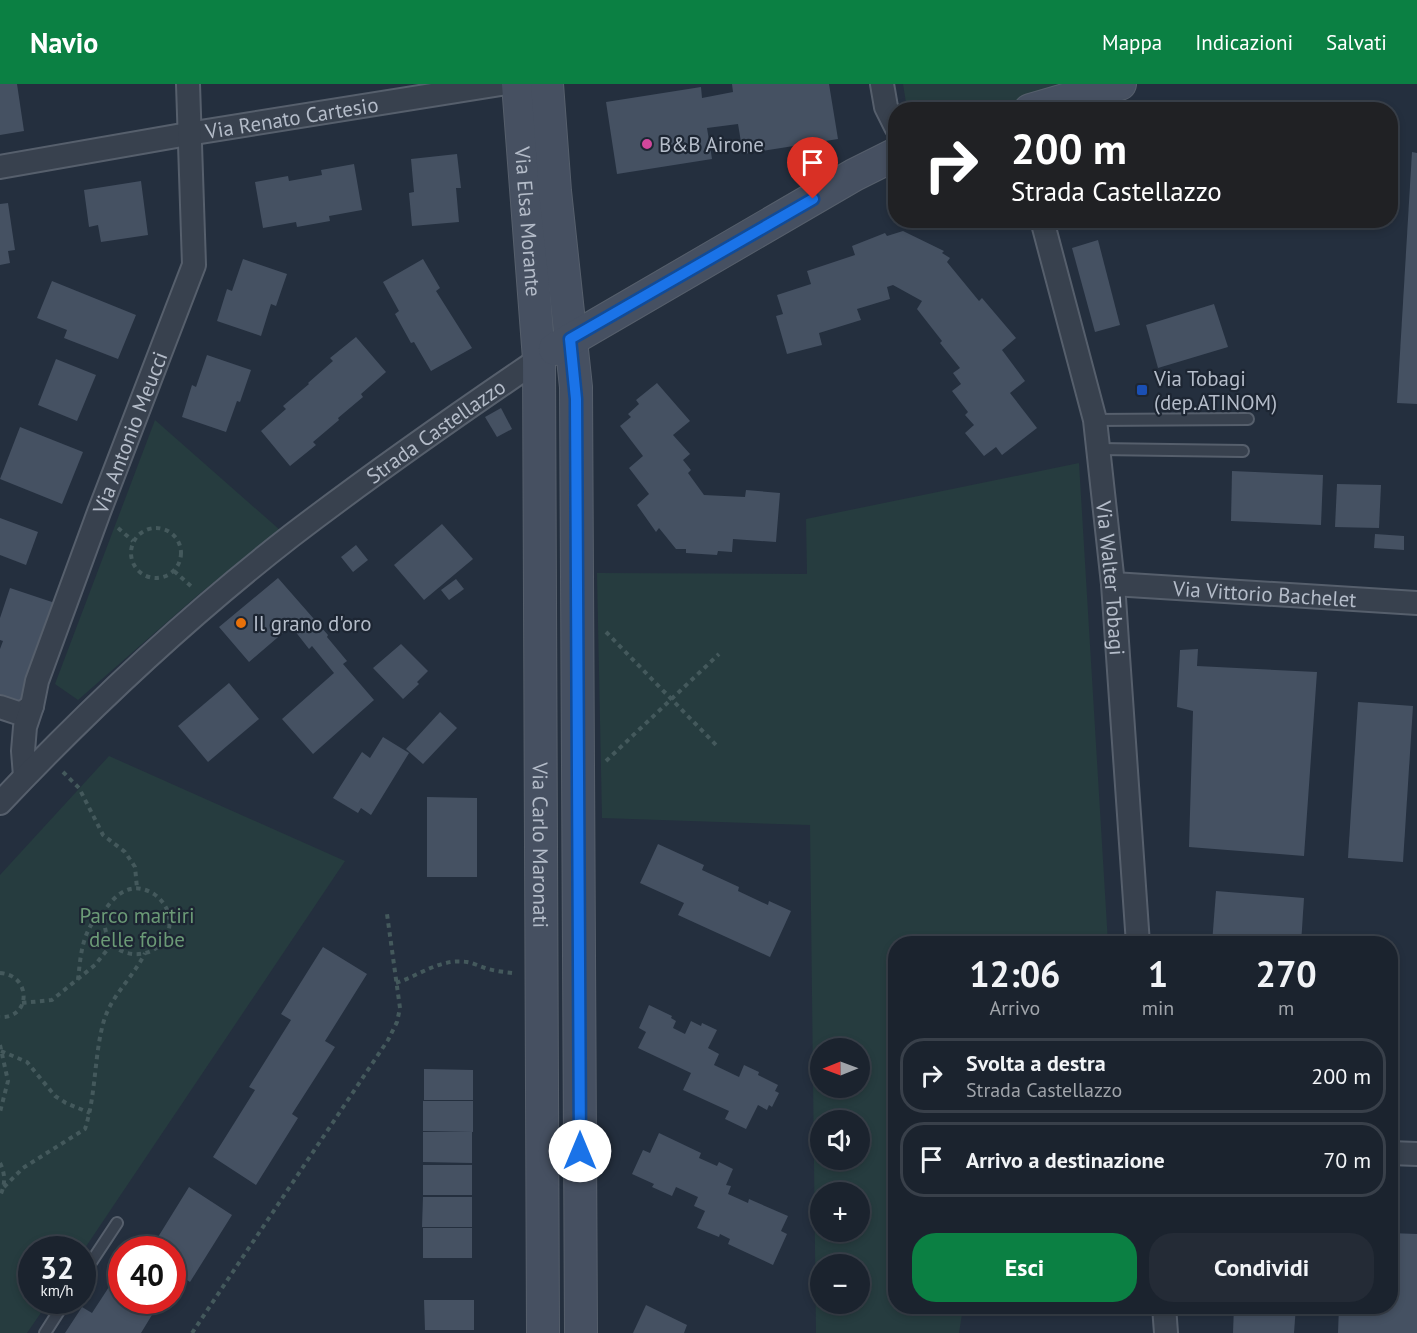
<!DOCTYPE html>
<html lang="it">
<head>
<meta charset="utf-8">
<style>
  body { margin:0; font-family:"PT Sans",sans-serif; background:#242b36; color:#f1f3f6; height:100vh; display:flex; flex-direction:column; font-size:22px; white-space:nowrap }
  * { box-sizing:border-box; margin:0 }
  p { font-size:20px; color:#a0a4aa }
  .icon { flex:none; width:33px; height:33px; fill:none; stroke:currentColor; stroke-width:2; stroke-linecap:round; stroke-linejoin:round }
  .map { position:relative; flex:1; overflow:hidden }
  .sheet { position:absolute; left:888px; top:852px; width:510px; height:378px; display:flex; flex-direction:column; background:#1b232e; border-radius:24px; box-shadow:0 3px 9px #0003,0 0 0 2px #39404a }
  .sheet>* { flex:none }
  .guide { position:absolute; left:888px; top:18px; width:510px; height:126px; border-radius:24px; box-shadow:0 3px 9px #0003,0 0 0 2px #39404a; background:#202124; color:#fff; overflow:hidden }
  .needle { width:39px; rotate:269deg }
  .controls { position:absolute; left:810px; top:954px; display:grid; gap:12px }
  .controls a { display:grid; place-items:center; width:60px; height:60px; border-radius:50%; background:#1b232e; box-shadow:0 3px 9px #0003,0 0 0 2px #39404a; font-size:30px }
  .speed { position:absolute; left:18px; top:1152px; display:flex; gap:12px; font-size:30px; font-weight:700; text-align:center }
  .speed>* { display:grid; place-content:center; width:78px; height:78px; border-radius:50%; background:#1b232e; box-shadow:0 3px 9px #0003,0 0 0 2px #39404a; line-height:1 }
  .speed small { font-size:15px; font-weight:400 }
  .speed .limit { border:9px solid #d22; background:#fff; color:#111 }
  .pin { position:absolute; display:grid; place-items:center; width:51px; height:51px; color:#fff; margin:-62px -26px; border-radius:50% 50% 50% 0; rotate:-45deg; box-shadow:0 0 6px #0007 }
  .pin .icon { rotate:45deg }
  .me { position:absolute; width:66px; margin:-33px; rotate:0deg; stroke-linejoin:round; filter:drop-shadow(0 0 4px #0008) }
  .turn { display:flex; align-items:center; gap:21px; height:126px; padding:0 24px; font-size:27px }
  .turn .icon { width:78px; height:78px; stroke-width:2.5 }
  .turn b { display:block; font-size:42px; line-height:51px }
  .eta { display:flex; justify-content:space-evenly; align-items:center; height:102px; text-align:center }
  .eta b { font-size:36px; font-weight:700; line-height:42px }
  .action { display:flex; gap:12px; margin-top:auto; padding:12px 24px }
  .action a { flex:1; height:69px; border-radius:24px; background:#0b8043; color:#fff; font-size:24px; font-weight:700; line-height:69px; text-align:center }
  .action a+a { background:#242b36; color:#f1f3f6 }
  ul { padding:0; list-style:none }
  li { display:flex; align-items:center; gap:18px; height:75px; margin:0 12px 9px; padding:0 12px; border:3px solid #39404a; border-radius:24px }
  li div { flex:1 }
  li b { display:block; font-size:22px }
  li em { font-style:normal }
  header { display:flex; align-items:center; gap:36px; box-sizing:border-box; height:84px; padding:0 30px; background:#0b8043; color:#fff }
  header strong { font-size:28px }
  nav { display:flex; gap:33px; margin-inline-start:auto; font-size:21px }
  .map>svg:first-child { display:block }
  .green { fill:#263c3f; fill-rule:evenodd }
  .building { fill:#455162 }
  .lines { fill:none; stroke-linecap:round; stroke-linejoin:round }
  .lane-casing { stroke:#565f6c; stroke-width:14 }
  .street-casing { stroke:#565f6c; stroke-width:26 }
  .secondary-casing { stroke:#565f6c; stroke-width:34 }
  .path { stroke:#44595c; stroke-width:4; stroke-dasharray:4.5 4.5; stroke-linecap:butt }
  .lane { stroke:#38414e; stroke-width:10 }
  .street { stroke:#38414e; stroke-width:22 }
  .secondary { stroke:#465061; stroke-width:32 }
  .route-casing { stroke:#114b97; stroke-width:15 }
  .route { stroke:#1a73e8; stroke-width:10 }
  .hotel-dot { fill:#d1479c; stroke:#1d2633; stroke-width:2 }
  .transit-dot { fill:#1a4fb4; stroke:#1d2633; stroke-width:2 }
  .food-dot { fill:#e8710a; stroke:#1d2633; stroke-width:2 }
  .labels { text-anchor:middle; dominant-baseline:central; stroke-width:4.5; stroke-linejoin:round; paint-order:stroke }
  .street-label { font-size:21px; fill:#b4bcc9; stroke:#1d2633 }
  .poi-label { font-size:21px; fill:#b4bcc9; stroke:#1d2633; text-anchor:start }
  .park-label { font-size:21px; fill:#6b9a76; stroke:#1d2633 }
</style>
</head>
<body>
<header>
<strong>Navio</strong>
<nav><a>Mappa</a><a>Indicazioni</a><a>Salvati</a></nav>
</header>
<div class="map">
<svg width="1417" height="1249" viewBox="0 0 1417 1249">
  <rect width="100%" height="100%" fill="#242f3e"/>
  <g class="green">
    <polygon points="903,0 1073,0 988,26 907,25"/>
    <polygon points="155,336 280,446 198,511 78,616 55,600"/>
    <path d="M1079 379 1108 859 896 860V1222L974 1223 962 1230 959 1249H816L810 741 602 734 597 489 807 490 806 435ZM860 964V1004H820V964ZM860 1036V1076H820V1036ZM860 1108V1148H820V1108ZM820 1180H860V1220H820Z"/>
    <polygon points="109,672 345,777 83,1167 82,1166 32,1166 32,1216 49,1217 27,1249 0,1249 0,791"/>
  </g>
  <g class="building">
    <polygon points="0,0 17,0 24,47 0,51"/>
    <polygon points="732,0 829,0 838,55 743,70 738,40 707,44 712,75 617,90 606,18 701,3 702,14 733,8"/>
    <polygon points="1412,68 1417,69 1417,320 1397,319"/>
    <polygon points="457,70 461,104 456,104 459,138 412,142 409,109 414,108 411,75"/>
    <polygon points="354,80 362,126 329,132 330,137 297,143 296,138 263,144 255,98 288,92 289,97 322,91 321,86"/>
    <polygon points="141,97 148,151 101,158 98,141 89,143 84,106"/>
    <polygon points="8,119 15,166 8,167 10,179 0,181 0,120"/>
    <polygon points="903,147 944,167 942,169 950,174 947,178 979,217 982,214 1016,254 1002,266 1025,297 1010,309 1037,344 1002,371 996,363 984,372 965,349 974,341 965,331 968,328 952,307 961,300 953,289 960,284 940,259 942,257 917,225 922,217 893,201 887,203 890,215 857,225 861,236 819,249 822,261 787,270 776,232 783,230 777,211 811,200 807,187 855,171 852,162 885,149 887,152"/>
    <polygon points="1098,156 1120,241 1095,248 1072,164"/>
    <polygon points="243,175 287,190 276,222 271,220 261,252 217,237 227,205 232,207"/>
    <polygon points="423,175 440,204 436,207 472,264 431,287 414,258 411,259 395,230 399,227 383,198"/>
    <polygon points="52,197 136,231 118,275 64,254 67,246 37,234"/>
    <polygon points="1214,220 1228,263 1158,284 1146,241"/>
    <polygon points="356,253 386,288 361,310 363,313 338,334 339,336 313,358 316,361 290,382 261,347 286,325 283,322 309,300 308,299 333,277 330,274"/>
    <polygon points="207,271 251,286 240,318 237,317 226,348 182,333 192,301 196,303"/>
    <polygon points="56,275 96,291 77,337 38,321"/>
    <polygon points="657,299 690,337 673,351 690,370 683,376 691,386 688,389 704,411 745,413 746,406 780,409 776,458 733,455 732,468 718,467 717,471 686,469 686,465 676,465 659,444 656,448 637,421 649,410 629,384 643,372 620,342 631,333 628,330 639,320 636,316"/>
    <polygon points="501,324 512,345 497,353 485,333"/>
    <polygon points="20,343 83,368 62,420 0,395"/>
    <polygon points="1232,387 1323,391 1321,441 1231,437"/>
    <polygon points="1337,400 1381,401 1379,444 1335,443"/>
    <polygon points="0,434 38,448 26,481 0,471"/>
    <polygon points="442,440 473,475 424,516 394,481"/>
    <polygon points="1375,450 1404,452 1404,466 1374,464"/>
    <polygon points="356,461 368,476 353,488 341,473"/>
    <polygon points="278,494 328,551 327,553 347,577 343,580 374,616 313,670 282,635 334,589 312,562 309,565 291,542 249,578 219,543"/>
    <polygon points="456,495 464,505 449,516 441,506"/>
    <polygon points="10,504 55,519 19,620 0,613 0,565 3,557 0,556 0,534"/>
    <polygon points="401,560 428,587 417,598 419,600 403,615 373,584"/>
    <polygon points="1198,565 1197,582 1317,588 1304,772 1189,763 1193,627 1177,623 1180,566"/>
    <polygon points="229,599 259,635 208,678 178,642"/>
    <polygon points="1358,618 1413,622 1403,778 1348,774"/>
    <polygon points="440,628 457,644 423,680 406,665"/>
    <polygon points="383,653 409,669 371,731 361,724 358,729 333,714 362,668 370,674"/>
    <polygon points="427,713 477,714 477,793 427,793"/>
    <polygon points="658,760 704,781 702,786 739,803 738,807 768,821 769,817 791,827 770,873 678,831 684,819 640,799"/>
    <polygon points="1216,807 1304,814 1301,860 1212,860"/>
    <polygon points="323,863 367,890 325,957 335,963 292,1030 298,1034 256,1101 213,1073 255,1006 249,1003 291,936 281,930"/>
    <polygon points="1390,896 1395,896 1392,952 1390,952"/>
    <polygon points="649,921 672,932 671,934 676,937 673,944 685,950 691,937 701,942 702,939 717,946 708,964 719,970 714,981 739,993 744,981 759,988 758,991 778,1001 775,1007 779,1009 772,1023 769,1021 767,1026 758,1021 746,1045 725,1035 729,1027 683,1006 691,989 638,964 646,948 639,944"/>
    <polygon points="424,985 473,986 473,1016 424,1016"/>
    <polygon points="423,1017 473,1017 473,1048 423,1047"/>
    <polygon points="423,1048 472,1048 472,1079 423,1078"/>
    <polygon points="659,1049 701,1069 699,1074 717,1082 719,1078 733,1085 726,1101 731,1102 728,1110 748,1119 749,1115 788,1132 781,1147 787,1150 773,1181 728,1160 730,1155 720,1150 719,1153 697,1144 705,1127 694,1122 698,1113 676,1103 672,1112 652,1103 654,1100 632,1090 643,1066 650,1069"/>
    <rect x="423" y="1081" width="49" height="30"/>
    <polygon points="189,1103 232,1131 190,1198 178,1190 172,1199 172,1166 150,1166"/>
    <polygon points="423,1113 472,1113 472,1143 422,1143"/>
    <rect x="423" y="1144" width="49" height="30"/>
    <polygon points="1390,1149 1417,1150 1417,1249 1338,1249 1339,1222 1390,1222"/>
    <polygon points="122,1183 122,1216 161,1216 141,1249 65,1249 82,1223 92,1229"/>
    <polygon points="424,1216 474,1216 474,1246 425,1246"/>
    <polygon points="646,1221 687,1241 684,1249 633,1249"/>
    <polygon points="1234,1222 1296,1222 1294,1249 1233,1249"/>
  </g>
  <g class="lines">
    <defs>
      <g id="lane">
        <polyline points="1095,336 1248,335"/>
        <polyline points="1099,365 1243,367"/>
        <polyline points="82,1192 117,1139"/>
        <polyline points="45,1249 66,1216"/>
      </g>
      <g id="street">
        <polyline points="882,0 886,23 896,43"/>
        <path id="s1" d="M0 83 188 50 501 0"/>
        <path id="s2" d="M1042 136 1095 336 1113 500 1138 860"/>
        <path id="s3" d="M1113 500 1417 519"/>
        <polyline points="0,623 21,630 32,622"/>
        <path id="s4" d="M25 692 23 667 25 643 32 622 37 597 99 428 194 181 188 0"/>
        <path id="s5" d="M0 719C90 624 187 533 291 452 372 390 455 332 539 275"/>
        <polyline points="1390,1069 1417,1070"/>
        <polyline points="1164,1222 1166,1249"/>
      </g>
      <g id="secondary">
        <path id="s6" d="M518 0 539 275 543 1249"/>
        <polyline points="547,0 555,107 576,303 581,1249"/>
        <polyline points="1030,26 1120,0"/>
        <polyline points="555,265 854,91 896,70"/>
      </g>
    </defs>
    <use href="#lane" class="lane-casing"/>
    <use href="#street" class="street-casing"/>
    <use href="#secondary" class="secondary-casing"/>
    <g class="path">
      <circle cx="156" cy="469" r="25"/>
      <polyline points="118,444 133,457"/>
      <polyline points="174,487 191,502"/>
      <polyline points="606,548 719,664"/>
      <polyline points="606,677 719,570"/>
      <polyline points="63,688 79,704 103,751 125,768 135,783 137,804"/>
      <path d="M0 889C32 891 31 935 0 933"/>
      <path d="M78 896C80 878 81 859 90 843 93 836 101 833 105 826 117 808 133 797 154 810 162 816 167 823 169 832 177 880 97 887 105 828"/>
      <path d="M396 899C420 891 441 874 467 878 473 879 479 882 485 884 494 887 504 888 513 889"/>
      <polyline points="22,919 52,916 95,881 112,860"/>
      <polyline points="0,961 8,997 0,1028"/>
      <polyline points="1,967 27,978 55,1012 66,1019 90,1029"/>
      <path d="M0 1079C6 1091 5 1101 0 1112"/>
      <path d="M4 1103 23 1084 85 1045C96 1011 94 974 103 940 110 912 133 894 145 869"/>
      <polyline points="192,1249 388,956 397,938 400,924 387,830"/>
    </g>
    <use href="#lane" class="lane"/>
    <use href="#street" class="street"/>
    <use href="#secondary" class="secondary"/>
  </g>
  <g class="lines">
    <defs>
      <polyline id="route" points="580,1067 576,315 570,255 813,115"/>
    </defs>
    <use href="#route" class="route-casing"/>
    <use href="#route" class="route"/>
  </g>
  <circle class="hotel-dot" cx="647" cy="60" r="6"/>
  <rect class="transit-dot" x="1136" y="300" width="12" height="12" rx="3"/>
  <circle class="food-dot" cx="241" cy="539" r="6"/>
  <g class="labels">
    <g class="street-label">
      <text stroke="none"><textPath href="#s1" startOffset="296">Via Renato Cartesio</textPath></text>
      <text stroke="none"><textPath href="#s6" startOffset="138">Via Elsa Morante</textPath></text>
      <text stroke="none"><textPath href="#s5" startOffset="574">Strada Castellazzo</textPath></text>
      <text stroke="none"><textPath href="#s4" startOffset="362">Via Antonio Meucci</textPath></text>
      <text stroke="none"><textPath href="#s2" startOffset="366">Via Walter Tobagi</textPath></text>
      <text stroke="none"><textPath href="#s3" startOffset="152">Via Vittorio Bachelet</textPath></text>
      <text stroke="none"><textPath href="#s6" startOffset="762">Via Carlo Maronati</textPath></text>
    </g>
    <g class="poi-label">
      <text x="659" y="60">B&amp;B Airone</text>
      <text x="1154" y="294">Via Tobagi<tspan x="1154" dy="24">(dep.ATINOM)</tspan></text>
      <text x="253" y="539">Il grano d'oro</text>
    </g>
    <g class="park-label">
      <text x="137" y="831">Parco martiri<tspan x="137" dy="24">delle foibe</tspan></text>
    </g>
  </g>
</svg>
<div class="controls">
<a><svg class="needle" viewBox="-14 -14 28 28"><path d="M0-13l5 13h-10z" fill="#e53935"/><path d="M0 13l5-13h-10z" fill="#a0a4aa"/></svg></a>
<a><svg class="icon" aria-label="sound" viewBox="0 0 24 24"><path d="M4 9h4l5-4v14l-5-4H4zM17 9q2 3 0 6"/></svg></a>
<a>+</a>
<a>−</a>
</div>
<div class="speed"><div>32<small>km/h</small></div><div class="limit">40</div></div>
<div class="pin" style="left:813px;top:115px;background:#d93025"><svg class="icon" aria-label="arrive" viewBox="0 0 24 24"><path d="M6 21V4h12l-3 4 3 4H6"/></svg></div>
<svg class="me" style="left:580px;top:1067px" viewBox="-20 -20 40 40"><circle r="19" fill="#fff"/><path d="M0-13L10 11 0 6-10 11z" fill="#1a73e8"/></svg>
<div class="guide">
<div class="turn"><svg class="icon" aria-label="right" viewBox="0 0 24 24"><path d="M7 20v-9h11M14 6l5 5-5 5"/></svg><div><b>200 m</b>Strada Castellazzo</div></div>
</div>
<section class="sheet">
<div class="eta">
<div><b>12:06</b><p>Arrivo</p></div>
<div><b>1</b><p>min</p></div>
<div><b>270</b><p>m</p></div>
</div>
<ul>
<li><svg class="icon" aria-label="right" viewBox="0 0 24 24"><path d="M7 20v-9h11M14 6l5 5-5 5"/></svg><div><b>Svolta a destra</b><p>Strada Castellazzo</p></div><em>200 m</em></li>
<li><svg class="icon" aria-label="arrive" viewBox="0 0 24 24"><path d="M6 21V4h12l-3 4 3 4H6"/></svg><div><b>Arrivo a destinazione</b></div><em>70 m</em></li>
</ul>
<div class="action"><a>Esci</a><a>Condividi</a></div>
</section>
</div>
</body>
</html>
